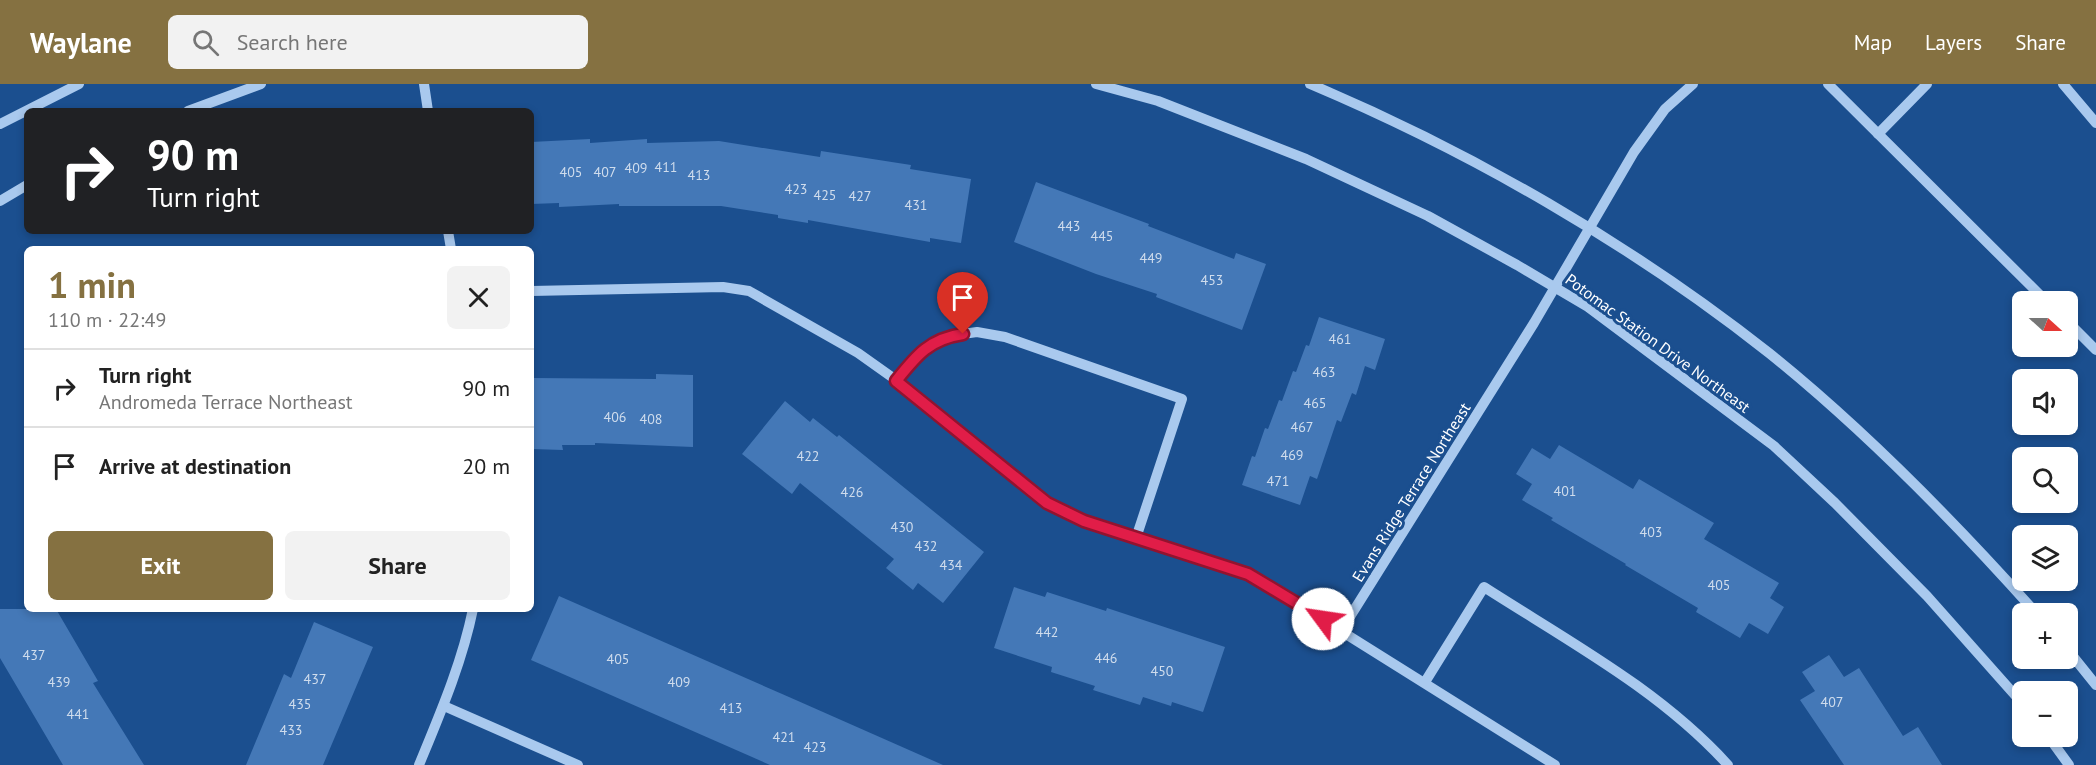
<!DOCTYPE html>
<html lang="en">
<head>
<meta charset="utf-8">
<style>
  body { margin:0; font-family:"PT Sans",sans-serif; background:#f2f2f2; color:#222; height:100vh; display:flex; flex-direction:column; font-size:22px; white-space:nowrap }
  * { box-sizing:border-box; margin:0 }
  p { font-size:20px; color:#767676 }
  .icon { flex:none; width:33px; height:33px; fill:none; stroke:currentColor; stroke-width:2; stroke-linecap:round; stroke-linejoin:round }
  .map { position:relative; flex:1; overflow:hidden }
  .sheet { position:absolute; left:24px; top:162px; width:510px; height:366px; display:flex; flex-direction:column; background:#fff; border-radius:9px; box-shadow:0 3px 9px #0003 }
  .sheet>* { flex:none }
  .guide { position:absolute; left:24px; top:24px; width:510px; height:126px; border-radius:9px; box-shadow:0 3px 9px #0003; background:#202124; color:#fff; overflow:hidden }
  .needle { width:39px; rotate:111deg }
  .controls { position:absolute; left:2012px; top:207px; display:grid; gap:12px }
  .controls a { display:grid; place-items:center; width:66px; height:66px; border-radius:9px; background:#fff; box-shadow:0 3px 9px #0003; font-size:30px }
  .pin { position:absolute; display:grid; place-items:center; width:51px; height:51px; color:#fff; margin:-62px -26px; border-radius:50% 50% 50% 0; rotate:-45deg; box-shadow:0 0 6px #0007 }
  .pin .icon { rotate:45deg }
  .me { position:absolute; width:66px; margin:-33px; rotate:301deg; stroke-linejoin:round; filter:drop-shadow(0 0 4px #0008) }
  .turn { display:flex; align-items:center; gap:21px; height:126px; padding:0 24px; font-size:27px }
  .turn .icon { width:78px; height:78px; stroke-width:2.5 }
  .turn b { display:block; font-size:42px; line-height:51px }
  .round { display:grid; place-items:center; flex:none; width:63px; height:63px; border-radius:9px; background:#f2f2f2 }
  .head { display:flex; align-items:center; justify-content:space-between; height:102px; padding:0 24px }
  h1 { font-size:36px; font-weight:600; line-height:45px; color:#857141 }
  .primary-button { display:flex; gap:12px; margin-top:auto; padding:12px 24px }
  .primary-button a { flex:1; height:69px; border-radius:9px; background:#857141; color:#fff; font-size:24px; font-weight:600; line-height:69px; text-align:center }
  .primary-button a+a { background:#f2f2f2; color:#222 }
  ul { padding:0; list-style:none }
  li { display:flex; align-items:center; gap:18px; height:78px; padding:0 24px; border-top:2px solid #e0e0e0 }
  li div { flex:1 }
  li b { display:block; font-size:22px }
  li em { font-style:normal }
  header { display:flex; align-items:center; gap:36px; box-sizing:border-box; height:84px; padding:0 30px; background:#857141; color:#fff }
  header strong { font-size:28px }
  nav { display:flex; gap:33px; margin-inline-start:auto; font-size:21px }
  .search { width:420px; height:54px; background:#f2f2f2; display:flex; align-items:center; gap:15px; box-sizing:border-box; padding:0 21px; border-radius:9px; color:#767676; font-size:22px }
  .map>svg:first-child { display:block }
  .building { fill:#4478b7 }
  .lines { fill:none; stroke-linecap:round; stroke-linejoin:round }
  .minor { stroke:#a9c9ee; stroke-width:10 }
  .route-casing { stroke:#92132f; stroke-width:15 }
  .route { stroke:#e11d48; stroke-width:10 }
  .labels { text-anchor:middle; dominant-baseline:central; stroke-width:6; stroke-linejoin:round; paint-order:stroke }
  .number-label { font-size:14px; fill:#d0dded }
  .street-label { font-size:16px; fill:#fff; stroke:#1b4f8f }
</style>
</head>
<body>
<header>
<strong>Waylane</strong>
<div class="search"><svg class="icon" aria-label="search" viewBox="0 0 24 24"><circle cx="10" cy="10" r="6"/><path d="M15 15l6 6"/></svg>Search here</div>
<nav><a>Map</a><a>Layers</a><a>Share</a></nav>
</header>
<div class="map">
<svg width="2096" height="681" viewBox="0 0 2096 681">
  <rect width="100%" height="100%" fill="#1b4f8f"/>
  <g class="building">
    <polygon points="590,55 590,59 647,55 647,59 719,57 820,73 821,67 911,81 910,85 971,95 961,159 930,154 930,158 808,136 808,139 778,134 778,131 721,122 619,122 619,120 559,123 559,119 531,120 531,58"/>
    <polygon points="1036,98 1149,140 1148,142 1234,175 1236,169 1266,180 1242,246 1156,213 1157,210 1096,190 1014,158"/>
    <polygon points="1319,233 1385,255 1375,286 1365,282 1356,311 1352,309 1341,338 1337,336 1317,395 1310,392 1300,421 1242,401 1252,372 1255,373 1265,344 1268,345 1279,316 1282,317 1293,287 1296,288 1306,261 1309,262"/>
    <polygon points="656,290 693,291 693,363 595,359 595,361 562,361 563,366 532,365 532,294 656,295"/>
    <polygon points="785,317 810,338 813,334 837,353 839,351 984,468 943,519 918,499 913,506 886,484 894,475 800,399 792,410 742,370"/>
    <polygon points="1559,361 1633,405 1639,395 1714,439 1704,455 1779,499 1770,514 1784,523 1768,550 1749,539 1740,554 1696,528 1698,524 1625,481 1626,480 1551,436 1553,434 1522,416 1532,400 1516,390 1532,364 1550,375"/>
    <polygon points="1014,503 1045,513 1047,508 1106,527 1107,524 1225,563 1203,628 1172,618 1171,622 1143,613 1140,621 1093,606 1095,602 1051,588 1052,583 994,564"/>
    <polygon points="559,512 789,613 943,681 770,681 531,576"/>
    <polygon points="0,525 56,525 98,597 93,599 144,681 63,681 0,574"/>
    <polygon points="314,538 373,563 323,681 246,681 284,590 291,594"/>
    <polygon points="1829,571 1844,593 1859,584 1903,652 1918,643 1942,681 1844,681 1800,616 1815,607 1802,588"/>
  </g>
  <g class="lines">
    <g class="minor">
      <polyline points="424,0 428,27"/>
      <polyline points="1096,0 1158,17 1306,75 1428,132 1517,181 1588,223 1774,362 1835,419 1927,512 2022,619"/>
      <path d="M1310 0C1471 68 1631 160 1769 269 1866 347 1954 437 2037 530"/>
      <polyline points="1828,0 2047,218"/>
      <polyline points="2063,0 2096,39"/>
      <polyline points="188,27 261,0"/>
      <polyline points="0,40 79,0"/>
      <polyline points="1878,50 1927,0"/>
      <polyline points="0,117 27,101"/>
      <polyline points="448,147 451,165"/>
      <polyline points="531,207 723,203 749,207 858,269 896,296 1047,419 1084,437 1248,490 1341,547"/>
      <polyline points="2067,237 2096,266"/>
      <polyline points="896,296 922,267 948,252 977,248 1005,253 1182,315 1136,454"/>
      <polyline points="2067,565 2096,601"/>
      <path d="M1425 598 1484 503C1568 557 1660 606 1728 681"/>
      <polyline points="444,622 578,681"/>
      <polyline points="2048,652 2069,681"/>
      <path d="M419 681C440 630 462 579 473 525"/>
      <polyline points="1555,681 1341,547 1534,239 1634,68 1665,25 1693,0"/>
    </g>
  </g>
  <g class="lines">
    <defs>
      <path id="route" d="M963 250C929 255 916 272 896 297L1047 419 1084 437 1248 490 1323 535"/>
    </defs>
    <use href="#route" class="route-casing"/>
    <use href="#route" class="route"/>
  </g>
  <g class="labels">
    <g class="number-label">
      <text x="666" y="83">411</text>
      <text x="636" y="84">409</text>
      <text x="571" y="88">405</text>
      <text x="605" y="88">407</text>
      <text x="699" y="91">413</text>
      <text x="796" y="105">423</text>
      <text x="825" y="111">425</text>
      <text x="860" y="112">427</text>
      <text x="916" y="121">431</text>
      <text x="1069" y="142">443</text>
      <text x="1102" y="152">445</text>
      <text x="1151" y="174">449</text>
      <text x="1212" y="196">453</text>
      <text x="1340" y="255">461</text>
      <text x="1324" y="288">463</text>
      <text x="1315" y="319">465</text>
      <text x="615" y="333">406</text>
      <text x="651" y="335">408</text>
      <text x="1302" y="343">467</text>
      <text x="1292" y="371">469</text>
      <text x="808" y="372">422</text>
      <text x="1278" y="397">471</text>
      <text x="1565" y="407">401</text>
      <text x="852" y="408">426</text>
      <text x="902" y="443">430</text>
      <text x="1651" y="448">403</text>
      <text x="926" y="462">432</text>
      <text x="951" y="481">434</text>
      <text x="1719" y="501">405</text>
      <text x="1047" y="548">442</text>
      <text x="34" y="571">437</text>
      <text x="1106" y="574">446</text>
      <text x="618" y="575">405</text>
      <text x="1162" y="587">450</text>
      <text x="315" y="595">437</text>
      <text x="59" y="598">439</text>
      <text x="679" y="598">409</text>
      <text x="1832" y="618">407</text>
      <text x="300" y="620">435</text>
      <text x="731" y="624">413</text>
      <text x="78" y="630">441</text>
      <text x="291" y="646">433</text>
      <text x="784" y="653">421</text>
      <text x="815" y="663">423</text>
    </g>
    <g class="street-label">
      <text transform="translate(1658 259) rotate(36)">Potomac Station Drive Northeast</text>
      <text transform="translate(1411 408) rotate(-58)">Evans Ridge Terrace Northeast</text>
    </g>
  </g>
</svg>
<div class="controls">
<a><svg class="needle" viewBox="-14 -14 28 28"><path d="M0-13l5 13h-10z" fill="#e53935"/><path d="M0 13l5-13h-10z" fill="#767676"/></svg></a>
<a><svg class="icon" aria-label="sound" viewBox="0 0 24 24"><path d="M4 9h4l5-4v14l-5-4H4zM17 9q2 3 0 6"/></svg></a>
<a><svg class="icon" aria-label="search" viewBox="0 0 24 24"><circle cx="10" cy="10" r="6"/><path d="M15 15l6 6"/></svg></a>
<a><svg class="icon" aria-label="layers" viewBox="0 0 24 24"><path d="M12 4l9 5-9 5-9-5zM3 14l9 5 9-5"/></svg></a>
<a>+</a>
<a>−</a>
</div>
<div class="pin" style="left:963px;top:250px;background:#d93025"><svg class="icon" aria-label="arrive" viewBox="0 0 24 24"><path d="M6 21V4h12l-3 4 3 4H6"/></svg></div>
<svg class="me" style="left:1323px;top:535px" viewBox="-20 -20 40 40"><circle r="19" fill="#fff"/><path d="M0-13L10 11 0 6-10 11z" fill="#e11d48"/></svg>
<div class="guide">
<div class="turn"><svg class="icon" aria-label="right" viewBox="0 0 24 24"><path d="M7 20v-9h11M14 6l5 5-5 5"/></svg><div><b>90 m</b>Turn right</div></div>
</div>
<section class="sheet">
<div class="head"><div><h1>1 min</h1><p>110 m · 22:49</p></div><a class="round"><svg class="icon" aria-label="close" viewBox="0 0 24 24"><path d="M6 6l12 12M18 6L6 18"/></svg></a></div>
<ul>
<li><svg class="icon" aria-label="right" viewBox="0 0 24 24"><path d="M7 20v-9h11M14 6l5 5-5 5"/></svg><div><b>Turn right</b><p>Andromeda Terrace Northeast</p></div><em>90 m</em></li>
<li><svg class="icon" aria-label="arrive" viewBox="0 0 24 24"><path d="M6 21V4h12l-3 4 3 4H6"/></svg><div><b>Arrive at destination</b></div><em>20 m</em></li>
</ul>
<div class="primary-button"><a>Exit</a><a>Share</a></div>
</section>
</div>
</body>
</html>
